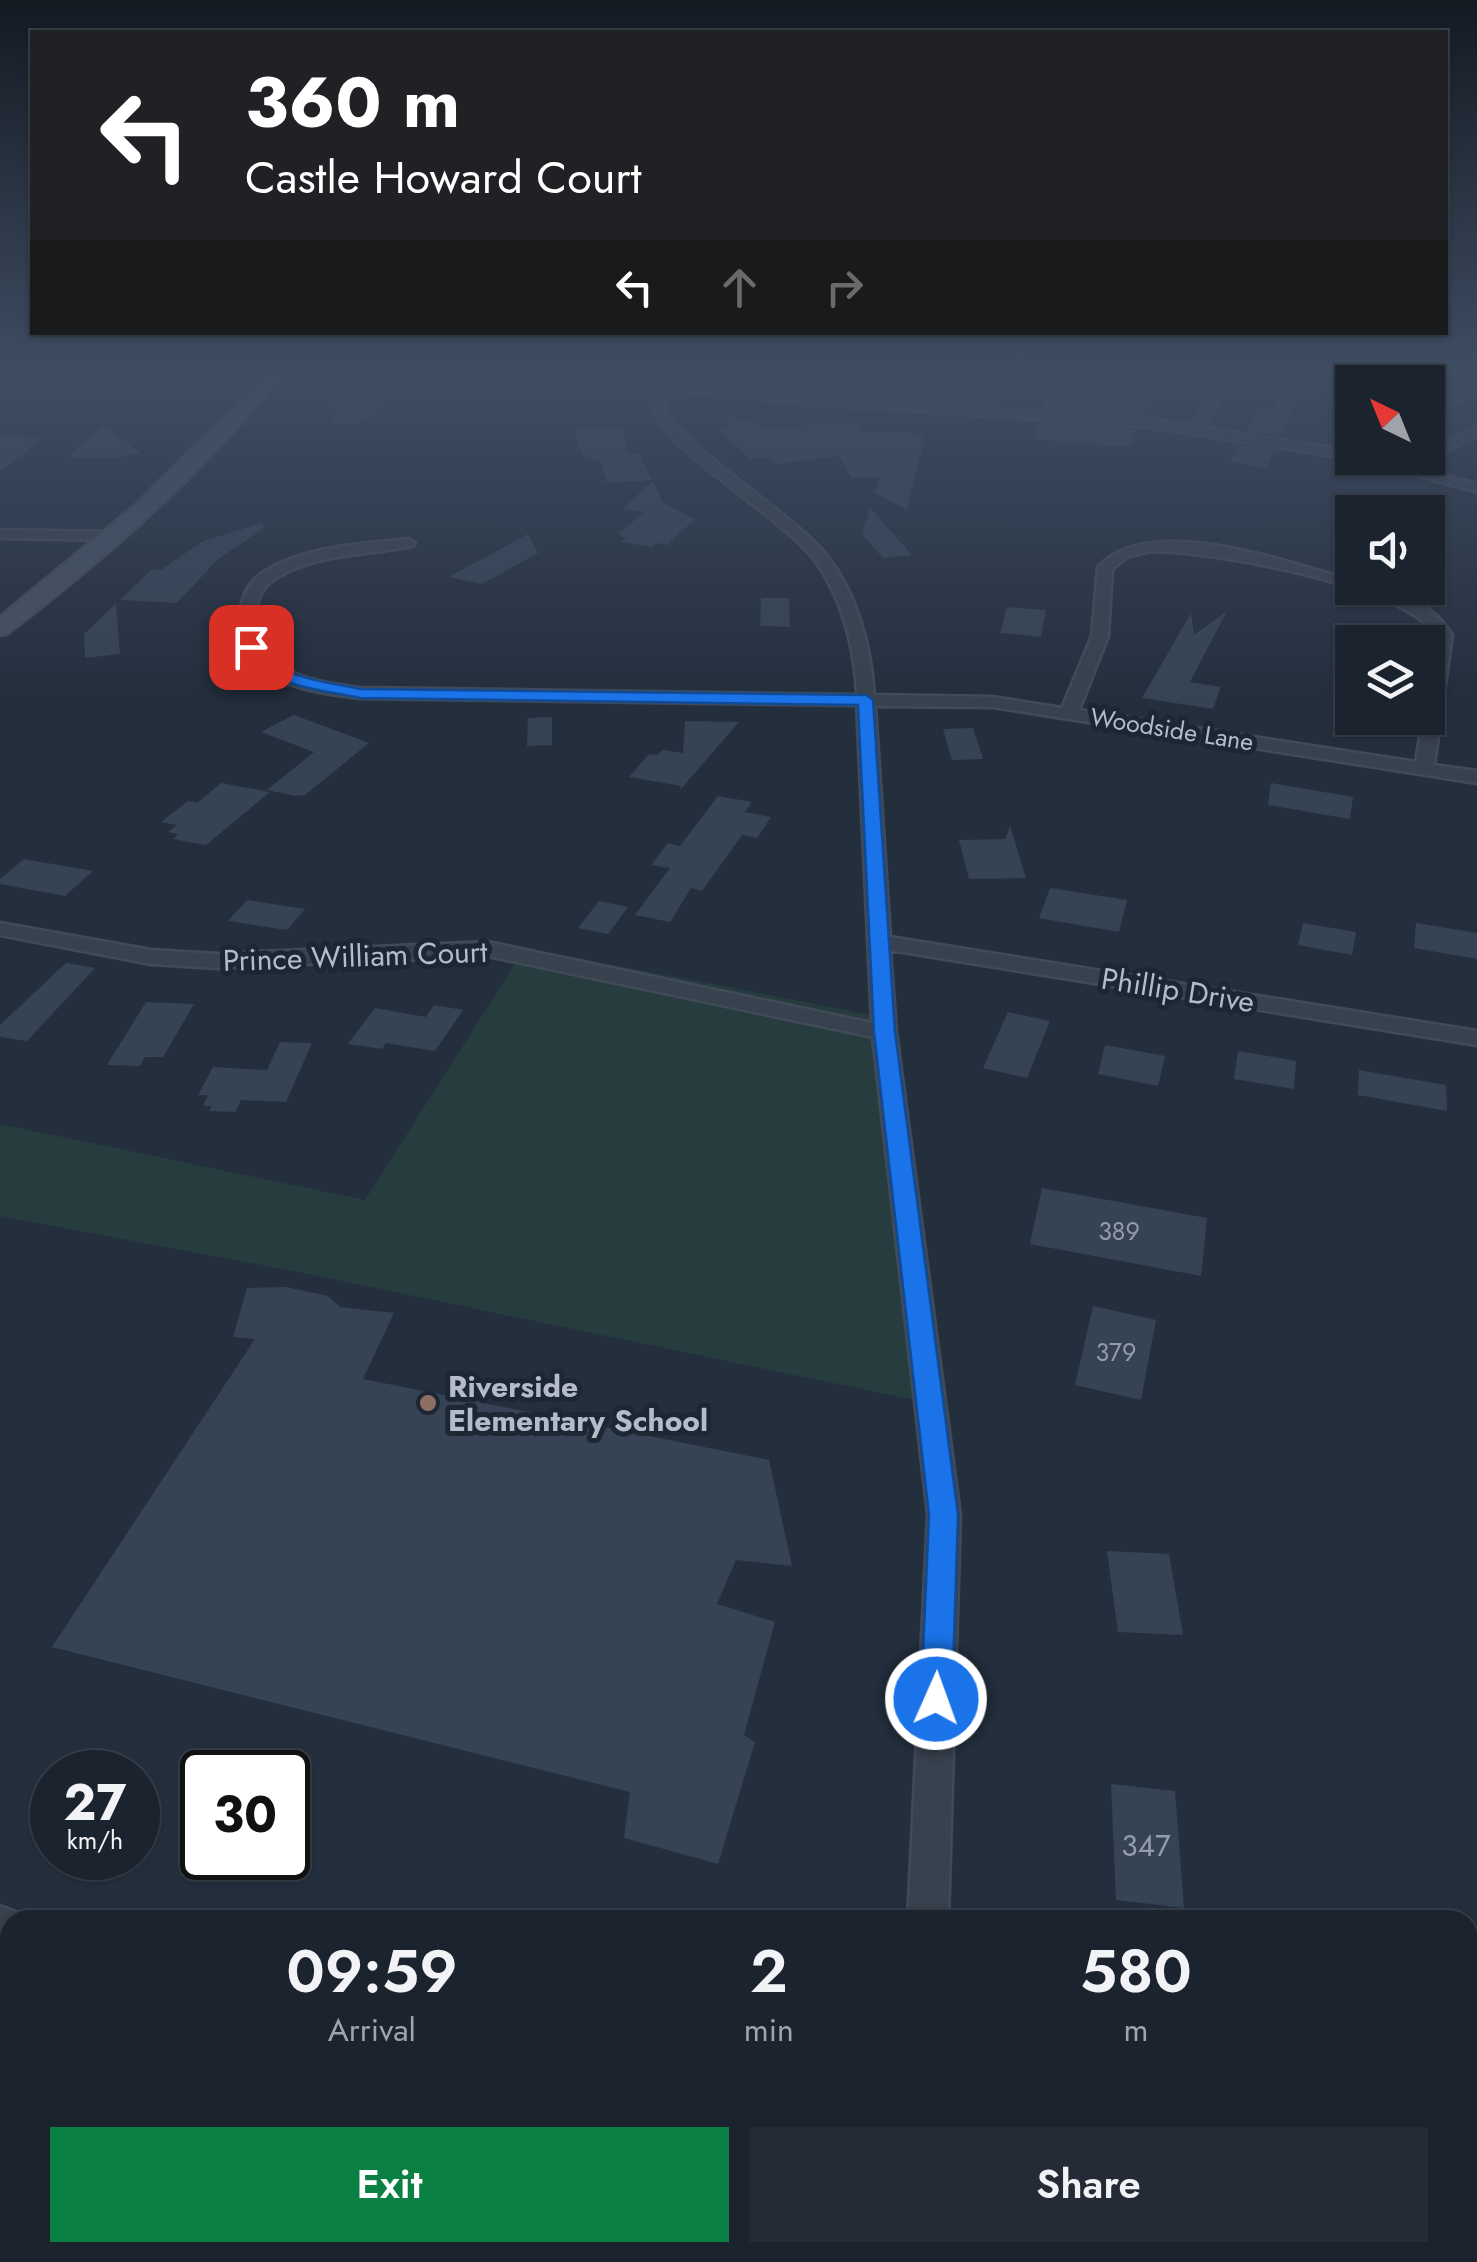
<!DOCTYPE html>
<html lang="en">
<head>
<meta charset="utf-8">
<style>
  body { margin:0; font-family:Jost,sans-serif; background:#242b36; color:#f1f3f6; height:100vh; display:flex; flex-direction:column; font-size:38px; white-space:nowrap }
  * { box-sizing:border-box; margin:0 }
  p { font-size:32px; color:#a0a4aa }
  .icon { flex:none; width:55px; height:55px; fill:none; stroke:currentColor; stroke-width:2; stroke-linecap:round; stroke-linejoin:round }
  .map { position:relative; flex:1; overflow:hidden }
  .details { position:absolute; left:0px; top:1910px; width:1478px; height:352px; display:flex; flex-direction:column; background:#1b232e; border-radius:30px 30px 0 0; box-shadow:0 2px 8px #0004,0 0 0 2px #39404a }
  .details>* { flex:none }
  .top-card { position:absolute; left:30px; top:30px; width:1418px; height:305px; border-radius:0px; box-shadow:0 2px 8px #0004,0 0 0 2px #39404a; background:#202124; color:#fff; overflow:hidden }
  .needle { width:65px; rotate:317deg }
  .tools { position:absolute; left:1335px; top:365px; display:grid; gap:20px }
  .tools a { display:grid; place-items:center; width:110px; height:110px; border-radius:0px; background:#1b232e; box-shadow:0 2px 8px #0004,0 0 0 2px #39404a; font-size:50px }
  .speed { position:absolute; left:30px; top:1750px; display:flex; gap:20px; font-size:50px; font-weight:700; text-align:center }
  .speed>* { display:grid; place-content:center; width:130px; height:130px; border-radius:50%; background:#1b232e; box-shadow:0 2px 8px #0004,0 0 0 2px #39404a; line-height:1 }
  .speed small { font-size:25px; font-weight:400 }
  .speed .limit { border:5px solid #111; border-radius:15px; background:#fff; color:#111 }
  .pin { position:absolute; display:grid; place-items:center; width:85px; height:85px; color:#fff; margin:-42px; border-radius:20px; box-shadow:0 5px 15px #0006 }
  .me { position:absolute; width:110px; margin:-55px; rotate:2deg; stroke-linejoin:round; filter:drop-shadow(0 0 8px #0008) }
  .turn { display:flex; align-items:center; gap:35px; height:210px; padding:0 50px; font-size:45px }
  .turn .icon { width:130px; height:130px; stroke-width:2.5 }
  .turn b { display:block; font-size:70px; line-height:85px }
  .lanes { display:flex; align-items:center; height:95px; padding:0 50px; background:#0003; justify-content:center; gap:50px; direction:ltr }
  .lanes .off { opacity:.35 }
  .eta { display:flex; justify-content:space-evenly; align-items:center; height:170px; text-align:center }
  .eta b { font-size:60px; font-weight:600; line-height:70px }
  .cta { display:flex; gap:20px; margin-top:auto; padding:20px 50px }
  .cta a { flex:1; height:115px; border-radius:0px; background:#0b8043; color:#fff; font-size:40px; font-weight:600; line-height:115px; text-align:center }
  .cta a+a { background:#242b36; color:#f1f3f6 }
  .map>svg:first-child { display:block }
  .green { fill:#263c3f }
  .building { fill:#364354 }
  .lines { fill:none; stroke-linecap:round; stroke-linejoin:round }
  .minor-casing { stroke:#414a57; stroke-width:5 }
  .secondary-casing { stroke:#414a57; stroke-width:5 }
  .minor { fill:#38414e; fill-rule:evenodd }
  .secondary { fill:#465061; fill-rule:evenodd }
  .route { fill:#1a73e8; stroke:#114b97; stroke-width:2.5 }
  .education-dot { fill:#8d6e63; stroke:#1d2633; stroke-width:4 }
  .labels { text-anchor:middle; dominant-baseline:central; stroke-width:10; stroke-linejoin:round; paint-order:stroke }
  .far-street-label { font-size:25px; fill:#b4bcc9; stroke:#1d2633 }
  .number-label { font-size:25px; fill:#929caa }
  .street-label { font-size:30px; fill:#b4bcc9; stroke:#1d2633 }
  .poi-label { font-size:30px; font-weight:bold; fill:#b4bcc9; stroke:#1d2633; text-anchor:start }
  .near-number-label { font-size:30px; fill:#929caa }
</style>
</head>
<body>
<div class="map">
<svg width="1477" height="2262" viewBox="0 0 1477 2262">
  <rect width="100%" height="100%" fill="#242f3e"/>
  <g class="green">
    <polygon points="674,375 1029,375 975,412 670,383"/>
    <polygon points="525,948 888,1018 943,1406 299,1272 0,1216 0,1124 365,1200"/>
  </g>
  <g class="building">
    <polygon points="379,376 405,376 372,416 358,424 331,423 336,410 319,409"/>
    <polygon points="1067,376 1166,376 1145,415 1042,408 1046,392 1065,393"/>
    <polygon points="1271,379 1295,381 1299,394 1280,436 1246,431 1257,408 1278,411"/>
    <polygon points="1428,384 1473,397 1428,421"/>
    <polygon points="722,415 758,422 764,428 855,422 864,432 908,431 925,437 907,510 875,493 880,477 851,478 839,456 775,464 767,457 751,459 715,427 731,425"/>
    <polygon points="1037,423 1137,430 1128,447 1033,439"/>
    <polygon points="103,426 141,453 112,458 67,457"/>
    <polygon points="622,427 628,454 639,453 652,480 607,483 600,460 583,456 573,429"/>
    <polygon points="0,436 44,438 0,471"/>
    <polygon points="1239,445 1274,450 1266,469 1231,461"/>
    <polygon points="653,481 663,503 695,519 667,545 656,543 652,547 621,542 626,538 617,534 645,512 622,509"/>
    <polygon points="870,508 912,555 883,558 862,534"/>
    <polygon points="262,523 264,528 217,560 177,603 120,600 152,569 161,570 203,541"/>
    <polygon points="528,534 538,553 482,584 449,577"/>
    <polygon points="761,598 789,598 790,627 760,626"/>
    <polygon points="116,603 120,654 85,658 84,634"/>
    <polygon points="1007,607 1046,610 1041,637 1000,633"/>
    <polygon points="1227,611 1190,682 1221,687 1213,709 1142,698 1191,613 1194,635"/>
    <polygon points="294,715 369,743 305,795 296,796 267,790 314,752 261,732"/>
    <polygon points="552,717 552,745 527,746 528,718"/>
    <polygon points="685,721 739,722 680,790 681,786 629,777 649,754 658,755 662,750 683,753"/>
    <polygon points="973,728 983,759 952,760 943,729"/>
    <polygon points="221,783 270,792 206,845 173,839 178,834 168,832 177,825 161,822 188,801 197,803"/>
    <polygon points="1271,783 1353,797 1350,819 1268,805"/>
    <polygon points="718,796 752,802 745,812 771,817 757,838 742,835 702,891 691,888 670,922 635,915 670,868 651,865 668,843 680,846"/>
    <polygon points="1010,826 1026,878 969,879 959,840 1005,839"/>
    <polygon points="24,859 93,871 65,896 0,884 0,879"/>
    <polygon points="1050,888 1127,900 1119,932 1039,918"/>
    <polygon points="247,900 305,909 287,930 228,921"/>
    <polygon points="599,901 628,907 608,934 578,928"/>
    <polygon points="1303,923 1356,932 1352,955 1298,945"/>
    <polygon points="1416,923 1477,933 1477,959 1414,948"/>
    <polygon points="66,963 95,968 27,1041 0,1037 0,1025"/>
    <polygon points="146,1002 194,1004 163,1057 145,1057 140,1066 107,1065"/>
    <polygon points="434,1005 463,1010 435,1051 386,1043 382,1049 348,1044 375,1008 426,1017"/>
    <polygon points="1008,1012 1050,1021 1027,1078 983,1068"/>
    <polygon points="280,1042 312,1043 286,1102 241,1100 235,1112 209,1111 212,1106 203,1106 208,1095 198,1095 213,1067 267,1070"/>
    <polygon points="1105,1045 1165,1056 1158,1086 1098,1074"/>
    <polygon points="1238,1051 1296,1061 1294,1089 1234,1079"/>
    <polygon points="1359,1070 1446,1085 1447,1111 1358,1095"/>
    <polygon points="1042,1188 1207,1218 1201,1276 1030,1244"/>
    <polygon points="286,1287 328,1296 340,1307 394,1313 363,1379 769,1460 792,1566 736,1560 717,1604 775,1622 744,1735 755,1742 718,1864 624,1838 630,1792 52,1647 255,1339 233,1337 247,1288"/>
    <polygon points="1093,1306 1156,1320 1141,1400 1075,1385"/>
    <polygon points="1107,1551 1169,1554 1183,1635 1118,1632"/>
    <polygon points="1111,1784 1175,1791 1184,1908 1116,1900"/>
  </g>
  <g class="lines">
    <defs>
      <g id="minor">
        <path d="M561 375 654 381V375H666L665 382 787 394 1149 419 1193 426 1221 375H1232L1205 428 1352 451V458H1357L1352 459 1149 427 787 402 664 389C664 394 662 399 663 404 672 441 797 516 828 557 857 595 871 647 874 695L993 697 1062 708 1092 636 1098 567C1151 511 1287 563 1352 580V588C1393 588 1429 599 1452 635L1434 765 1477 771V783L993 707 875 706 890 937 1477 1031V1045L890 950 896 1032 960 1515 948 1920H908L928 1515 873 1037 488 956 217 968 151 964 0 935V923L151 950 217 954 488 942 872 1023 857 705 360 698C309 692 238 682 240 617 241 598 249 581 265 571 307 546 361 544 408 539L415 543 413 546C368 555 321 553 279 576 264 584 257 597 256 613 253 673 313 682 360 688L857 695C855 649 843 601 817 563 785 517 659 449 651 403 650 398 652 393 653 388ZM1151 551C1212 551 1404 585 1436 635L1428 718H1423L1416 762 1079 710 1108 636 1112 569 1129 556Z"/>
        <polygon points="1466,375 1477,375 1477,380"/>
        <polygon points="1477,427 1477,436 1433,457 1426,458 1428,449"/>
        <polygon points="1357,458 1376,458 1477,484 1477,492"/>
        <polygon points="0,530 114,532 121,536 114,540 0,538"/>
        <polygon points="0,1906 24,1915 26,1920 10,1920 10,1949 0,1946"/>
        <polygon points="888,2252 933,2252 933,2262 887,2262"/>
        <polygon points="1132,2252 1205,2252 1209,2262 1136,2262"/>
      </g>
      <path id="secondary" d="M266 375H283C204 472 106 558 8 633L0 635V617L137 504Z"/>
    </defs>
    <use href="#minor" class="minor-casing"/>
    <use href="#secondary" class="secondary-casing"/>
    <use href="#minor" class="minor"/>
    <use href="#secondary" class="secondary"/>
  </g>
  <linearGradient id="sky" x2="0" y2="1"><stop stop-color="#141a22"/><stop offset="0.54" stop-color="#3f4d63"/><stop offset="1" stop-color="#3f4d63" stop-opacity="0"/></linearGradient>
  <rect width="1477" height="692" fill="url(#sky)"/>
  <path class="route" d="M246 644H256C278 679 323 681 360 689L866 695 873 700 895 1032 958 1515 952 1699 948 1709 936 1714 925 1709 921 1699 929 1515 874 1032 858 705 360 698C319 689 266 688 244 647Z"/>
  <circle class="education-dot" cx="428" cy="1403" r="10"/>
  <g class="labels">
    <g class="far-street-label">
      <text transform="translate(1172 729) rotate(9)">Woodside Lane</text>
    </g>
    <g class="number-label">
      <text x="1119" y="1231">389</text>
      <text x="1116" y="1352">379</text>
    </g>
    <g class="street-label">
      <text transform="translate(355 956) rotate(-2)">Prince William Court</text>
      <text transform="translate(1178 990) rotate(9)">Phillip Drive</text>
    </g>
    <g class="poi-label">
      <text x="448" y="1386">Riverside<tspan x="448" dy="34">Elementary School</tspan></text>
    </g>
    <g class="near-number-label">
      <text x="1146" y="1845">347</text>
    </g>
  </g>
</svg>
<div class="tools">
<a><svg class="needle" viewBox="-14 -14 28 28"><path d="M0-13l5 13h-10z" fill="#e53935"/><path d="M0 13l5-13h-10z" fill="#a0a4aa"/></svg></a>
<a><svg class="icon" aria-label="sound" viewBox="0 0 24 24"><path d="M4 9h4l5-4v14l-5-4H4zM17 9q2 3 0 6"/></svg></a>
<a><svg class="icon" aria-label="layers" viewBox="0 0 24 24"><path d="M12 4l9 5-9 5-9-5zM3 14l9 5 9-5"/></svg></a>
</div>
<div class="speed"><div>27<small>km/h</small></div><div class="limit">30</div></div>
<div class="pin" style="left:251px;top:647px;background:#d93025"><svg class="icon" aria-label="arrive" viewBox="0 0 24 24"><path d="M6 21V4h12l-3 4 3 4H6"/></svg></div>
<svg class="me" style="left:936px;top:1699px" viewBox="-20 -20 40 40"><circle r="17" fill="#1a73e8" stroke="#fff" stroke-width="3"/><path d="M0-11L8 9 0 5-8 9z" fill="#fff"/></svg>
<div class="top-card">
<div class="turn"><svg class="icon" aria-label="left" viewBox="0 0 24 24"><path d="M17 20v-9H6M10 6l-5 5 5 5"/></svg><div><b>360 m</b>Castle Howard Court</div></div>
<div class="lanes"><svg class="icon" aria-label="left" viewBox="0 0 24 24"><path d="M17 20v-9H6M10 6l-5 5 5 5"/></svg><svg class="icon off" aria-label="ahead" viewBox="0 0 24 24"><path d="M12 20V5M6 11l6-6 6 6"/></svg><svg class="icon off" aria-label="right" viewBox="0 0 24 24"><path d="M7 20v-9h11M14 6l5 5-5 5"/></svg></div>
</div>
<section class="details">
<div class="eta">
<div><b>09:59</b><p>Arrival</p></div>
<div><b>2</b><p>min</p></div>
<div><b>580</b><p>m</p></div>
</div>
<div class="cta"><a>Exit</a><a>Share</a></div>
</section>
</div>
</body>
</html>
